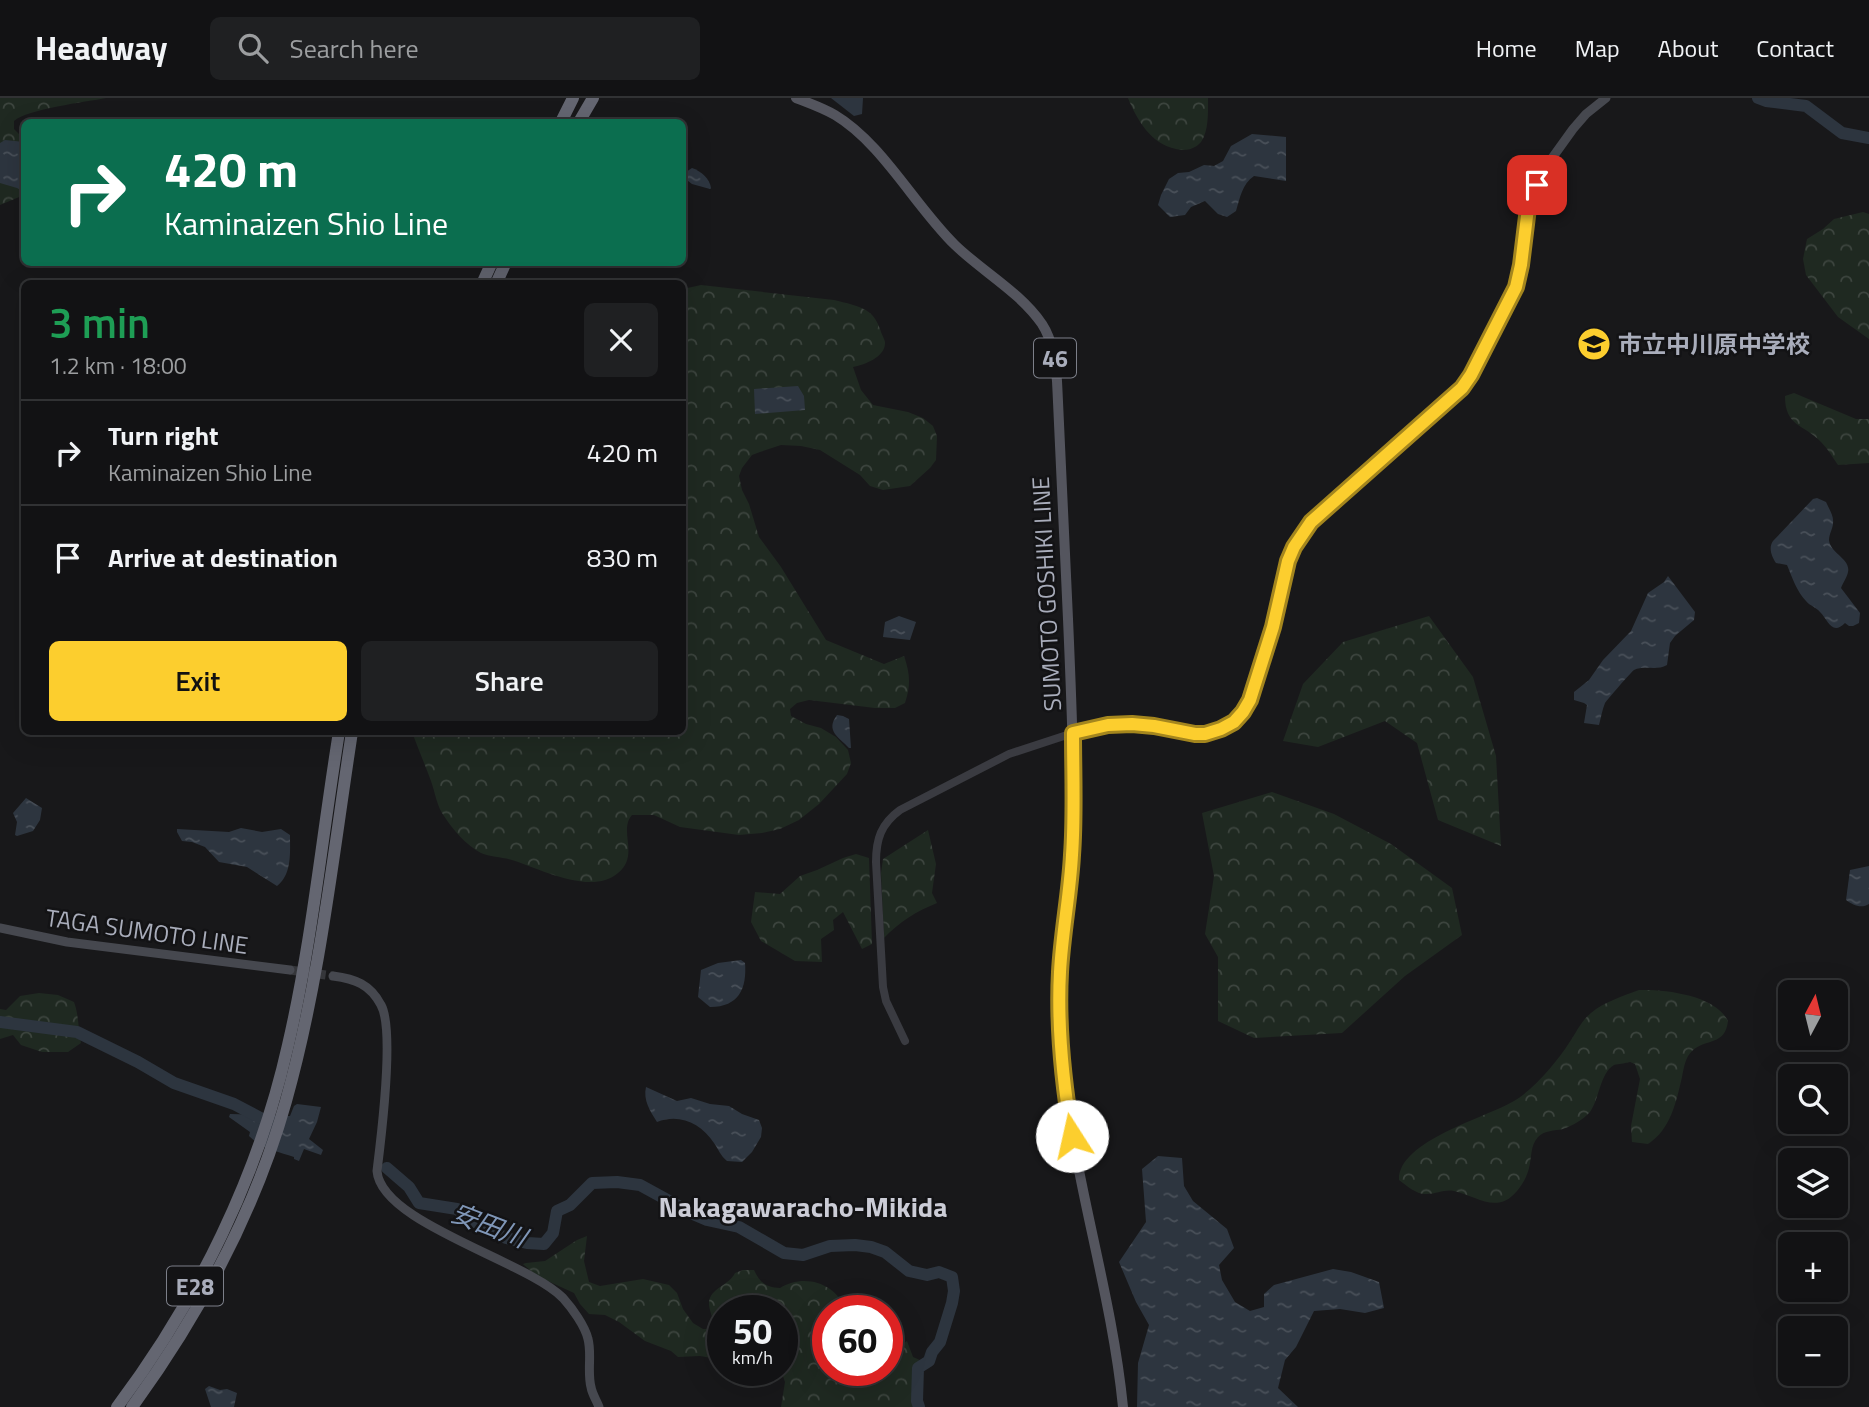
<!DOCTYPE html>
<html lang="en">
<head>
<meta charset="utf-8">
<style>
  body { margin:0; font-family:"Titillium Web","Noto Sans JP",sans-serif; background:#1f2022; color:#f1f3f6; height:100vh; display:flex; flex-direction:column; font-size:26px; white-space:nowrap }
  * { box-sizing:border-box; margin:0 }
  p { font-size:23px; color:#9c9ea0 }
  .icon { flex:none; width:38px; height:38px; fill:none; stroke:currentColor; stroke-width:2; stroke-linecap:round; stroke-linejoin:round }
  .map { position:relative; flex:1; overflow:hidden }
  .side { position:absolute; left:21px; top:182px; width:665px; height:455px; display:flex; flex-direction:column; background:#121214; border-radius:10px; box-shadow:0 7px 28px #0002,0 0 0 2px #313234 }
  .side>* { flex:none }
  .banner { position:absolute; left:21px; top:21px; width:665px; height:147px; border-radius:10px; box-shadow:0 7px 28px #0002,0 0 0 2px #313234; background:#0b6e4f; color:#fff; overflow:hidden }
  .needle { width:46px; rotate:7deg }
  .buttons { position:absolute; left:1778px; top:882px; display:grid; gap:14px }
  .buttons a { display:grid; place-items:center; width:70px; height:70px; border-radius:10px; background:#121214; box-shadow:0 7px 28px #0002,0 0 0 2px #313234; font-size:35px }
  .speed { position:absolute; left:707px; top:1197px; display:flex; gap:14px; font-size:35px; font-weight:700; text-align:center }
  .speed>* { display:grid; place-content:center; width:91px; height:91px; border-radius:50%; background:#121214; box-shadow:0 7px 28px #0002,0 0 0 2px #313234; line-height:1 }
  .speed small { font-size:18px; font-weight:400 }
  .speed .limit { border:10px solid #d22; background:#fff; color:#111 }
  .pin { position:absolute; display:grid; place-items:center; width:60px; height:60px; color:#fff; margin:-30px; border-radius:14px; box-shadow:0 4px 10px #0006 }
  .me { position:absolute; width:77px; margin:-38px; rotate:350deg; stroke-linejoin:round; filter:drop-shadow(0 0 5px #0008) }
  .turn { display:flex; align-items:center; gap:24px; height:147px; padding:0 28px; font-size:32px }
  .turn .icon { width:91px; height:91px; stroke-width:2.5 }
  .turn b { display:block; font-size:49px; line-height:60px }
  .round { display:grid; place-items:center; flex:none; width:74px; height:74px; border-radius:10px; background:#1f2022 }
  .headline { display:flex; align-items:center; justify-content:space-between; height:119px; padding:0 28px }
  h1 { font-size:42px; font-weight:600; line-height:52px; color:#1e9e55 }
  .button { display:flex; gap:14px; margin-top:auto; padding:14px 28px }
  .button a { flex:1; height:80px; border-radius:10px; background:#fcce2e; color:#111; font-size:28px; font-weight:600; line-height:80px; text-align:center }
  .button a+a { background:#1f2022; color:#f1f3f6 }
  ul { padding:0; list-style:none }
  li { display:flex; align-items:center; gap:21px; height:105px; padding:0 28px; border-top:2px solid #313234 }
  li div { flex:1 }
  li b { display:block; font-size:26px }
  li em { font-style:normal }
  header { display:flex; align-items:center; gap:42px; box-sizing:border-box; height:98px; padding:0 35px; background:#121214; border-bottom:2px solid #313234 }
  header strong { font-size:33px }
  nav { display:flex; gap:38px; margin-inline-start:auto; font-size:24px }
  .search { width:490px; height:63px; background:#1f2022; display:flex; align-items:center; gap:18px; box-sizing:border-box; padding:0 24px; border-radius:10px; color:#9c9ea0; font-size:26px }
  .map>svg:first-child { display:block }
  .forest { fill:url(#forest-crowns) }
  .water { fill:url(#water-ripples) }
  .lines { fill:none; stroke-linecap:round; stroke-linejoin:round }
  .river { stroke:#2d353f; stroke-width:12 }
  .secondary-tunnel { stroke:#35363a; stroke-width:9; stroke-dasharray:9 4.5; stroke-linecap:butt }
  .tertiary { stroke:#3a3b41; stroke-width:8 }
  .secondary { stroke:#46484f; stroke-width:9 }
  .primary { stroke:#54555e; stroke-width:10 }
  .motorway { stroke:#646671; stroke-width:12 }
  .route-casing { stroke:#a4861e; stroke-width:18 }
  .route { stroke:#fcce2e; stroke-width:12 }
  .labels { text-anchor:middle; dominant-baseline:central; stroke-width:5; stroke-linejoin:round; paint-order:stroke }
  .shield { fill:#131315; stroke:#7c7f89; stroke-width:2 }
  .shield-label { font-size:23px; font-weight:bold; fill:#a9adbb }
  .poi-label { font-size:24px; font-weight:bold; fill:#a9adbb; stroke:#131315; text-anchor:start }
  .street-label { font-size:24px; fill:#a9adbb; stroke:#131315 }
  .water-label { font-size:26px; font-style:italic; fill:#7f96b7; stroke:#131315 }
  .quarter-label { font-size:28px; font-weight:bold; fill:#cbccd6; stroke:#131315 }
</style>
</head>
<body>
<header>
<strong>Headway</strong>
<div class="search"><svg class="icon" aria-label="search" viewBox="0 0 24 24"><circle cx="10" cy="10" r="6"/><path d="M15 15l6 6"/></svg>Search here</div>
<nav><a>Home</a><a>Map</a><a>About</a><a>Contact</a></nav>
</header>
<div class="map">
<svg width="1869" height="1309" viewBox="0 0 1869 1309">
  <defs>
    <pattern id="forest-crowns" width="20" height="18" patternUnits="userSpaceOnUse" patternTransform="scale(1.75)"><rect width="20" height="18" fill="#1f2921"/><path d="M2 6a3 3 0 1 1 6 0M12 15a3 3 0 1 1 6 0" fill="none" stroke="#3d453f"/></pattern>
    <pattern id="water-ripples" width="26" height="14" patternUnits="userSpaceOnUse" patternTransform="scale(1.75)"><rect width="26" height="14" fill="#2d353f"/><path d="M2 4q2-2 4 0t4 0M15 11q2-2 4 0t4 0" fill="none" stroke="#495059"/></pattern>
  </defs>
  <rect width="100%" height="100%" fill="#18181a"/>
  <g class="forest">
    <path d="M0 0H106C86 4 27 11 14 23V31L24 41V97L0 107Z"/>
    <path d="M1128 0H1208C1208 13 1209 33 1201 44 1194 52 1185 53 1176 51 1151 46 1137 22 1128 0Z"/>
    <polygon points="1863,114 1869,116 1869,241 1838,219 1806,177 1803,161 1807,141 1823,131 1834,121"/>
    <path d="M701 187 834 202C845 205 860 207 870 215 875 219 879 227 881 234 882 237 884 240 885 244 886 259 864 267 853 269L861 292 873 307 908 314 923 320 933 328 937 338 936 362 930 370 910 388 883 392 870 388 860 377 820 352 801 348 781 347 760 354 752 357 742 370 739 378 742 392 749 406 759 439 781 469 826 542 884 566 904 558C910 575 911 587 905 605L895 610H875L809 602 797 605 790 611 791 618 806 626 821 630 836 639 848 652 851 665 847 676 819 706 799 722 780 731 762 735 739 737 680 729 654 717H632C618 733 640 757 618 775 591 798 541 771 512 762 503 759 490 759 481 755 466 747 453 732 444 718 437 709 435 694 431 683 425 667 418 650 412 634H682L683 191Z"/>
    <path d="M1794 295 1856 321H1869V365L1838 367C1833 360 1828 351 1821 344 1804 326 1785 329 1785 298Z"/>
    <polygon points="1429,518 1473,579 1496,658 1501,748 1438,722 1417,645 1385,623 1318,649 1283,643 1303,586 1343,544"/>
    <polygon points="1272,694 1334,716 1391,746 1452,790 1462,837 1405,878 1342,935 1254,940 1218,923 1218,859 1205,836 1214,778 1202,715"/>
    <path d="M928 732 936 766 932 795 937 805C917 813 899 824 884 840L881 775 883 761Z"/>
    <polygon points="856,756 869,760 872,846 862,851 843,814 833,822 834,832 821,841 822,864 795,863 761,843 751,824 755,794 780,796 800,778 817,772 843,760"/>
    <path d="M1639 892C1664 891 1716 897 1728 923 1725 948 1706 940 1692 953 1685 960 1684 969 1682 979 1676 1004 1671 1031 1648 1046L1632 1044 1631 1028 1640 981 1635 966C1627 963 1633 964 1625 965 1624 966 1615 966 1614 967 1600 975 1599 1002 1590 1014 1584 1021 1572 1028 1563 1031 1554 1033 1545 1032 1538 1039 1530 1048 1532 1059 1529 1070 1527 1078 1523 1086 1517 1093 1497 1117 1477 1098 1454 1093 1444 1091 1437 1096 1427 1096 1417 1097 1407 1088 1399 1082 1398 1043 1485 1020 1514 1003 1533 992 1557 964 1569 945 1576 935 1581 923 1591 915 1604 904 1623 898 1639 892Z"/>
    <path d="M39 895 58 897 74 904C79 917 78 931 81 945L68 954H42L21 947 13 937 0 941V911L6 912 20 898Z"/>
    <path d="M587 1138 584 1163 589 1184 600 1188 643 1181 669 1187 677 1195 683 1211 693 1225 703 1231H714C714 1222 710 1215 709 1207 708 1190 729 1188 735 1175L743 1172H754C760 1185 766 1189 780 1190 804 1175 837 1185 846 1213H828V1235L823 1237 819 1245 828 1249V1272H887V1257L907 1243 913 1259 922 1263 915 1269 914 1295 916 1309H781L785 1284 781 1272H782V1213H723V1262L700 1258 678 1259 671 1253 645 1243 619 1224 605 1217 589 1216 580 1206 574 1195 537 1178 524 1167 523 1166 526 1165 545 1163 577 1142Z"/>
  </g>
  <g class="water">
    <polygon points="831,0 863,0 862,16 854,18"/>
    <path d="M1252 36 1286 39V83L1254 78C1242 86 1240 100 1236 113L1227 119 1218 116 1205 103 1191 109 1185 117 1170 119 1158 107 1161 97 1169 81 1178 75 1189 74 1204 67 1214 68 1223 63 1231 48Z"/>
    <polygon points="5,42 24,44 24,94 17,90 0,85 0,45"/>
    <path d="M692 70C701 73 710 81 711 90L710 91 692 86 683 79V76Z"/>
    <polygon points="798,288 804,298 805,312 755,316 754,291"/>
    <path d="M1817 400 1826 404C1829 411 1834 418 1833 425 1833 430 1829 436 1829 442 1830 455 1851 461 1848 474 1847 479 1843 485 1841 490L1860 515 1859 525 1853 528H1849L1845 525C1832 538 1828 522 1820 514 1816 509 1810 508 1806 503 1797 494 1792 479 1787 467L1776 465C1772 459 1768 450 1773 443L1813 401Z"/>
    <path d="M1668 478 1695 514 1694 522 1675 538 1670 545 1667 567C1657 573 1644 567 1634 572 1632 573 1607 602 1605 605 1602 612 1601 620 1599 627L1584 625 1587 607 1584 605 1574 602V594L1589 582 1603 562 1631 533 1648 495 1664 484Z"/>
    <polygon points="899,518 916,524 910,542 883,539 885,524"/>
    <path d="M837 617 843 618 849 621 851 650H849C839 639 825 633 837 617Z"/>
    <polygon points="26,700 42,710 40,722 33,733 17,738 15,737 17,724 13,715"/>
    <path d="M241 730 262 734 281 731 290 737C290 755 292 776 277 788L247 769 219 764 205 749 192 744 182 743 177 734V731L229 734Z"/>
    <path d="M1869 768V806C1861 811 1853 807 1846 802L1850 772Z"/>
    <path d="M741 862 745 865C747 890 739 909 710 909L698 899 701 872 718 865Z"/>
    <path d="M646 989 677 1003 691 1000 710 1006 729 1008 742 1016 759 1022 762 1030 761 1039 752 1054 742 1064 727 1063C720 1057 719 1052 714 1045 701 1025 679 1015 657 1024 650 1013 643 1002 646 989Z"/>
    <path d="M297 1006 321 1009 317 1024 309 1041 323 1052 321 1057 304 1051 299 1063 294 1061V1059C278 1054 261 1050 249 1038L250 1034 229 1019 230 1016 290 1018 294 1008Z"/>
    <polygon points="1158,1058 1182,1060 1184,1088 1193,1103 1227,1131 1234,1150 1219,1167 1222,1182 1235,1204 1250,1213 1264,1209 1264,1196 1274,1187 1333,1171 1351,1174 1379,1184 1384,1210 1365,1215 1340,1211 1314,1213 1296,1249 1285,1262 1278,1290 1298,1309 1137,1309 1138,1265 1149,1227 1136,1204 1119,1164 1146,1124 1142,1071"/>
    <polygon points="209,1288 220,1292 227,1291 237,1295 234,1309 211,1309 205,1291"/>
  </g>
  <g class="lines">
    <g class="river">
      <polyline points="1758,0 1766,3 1806,8 1842,35 1869,40"/>
      <polyline points="0,924 77,934 138,964 174,985 234,1006 268,1024"/>
      <polyline points="387,1070 409,1089 419,1105 457,1111 467,1120 506,1140 527,1145 544,1146 553,1135 557,1113 570,1107 592,1085 617,1084 640,1087 693,1116 707,1122 739,1129 784,1155 803,1157 830,1148 855,1147 871,1149 885,1154 909,1173 927,1177 939,1174 952,1179 954,1193 952,1205 940,1244 932,1254 929,1263 918,1270 917,1303 919,1309"/>
    </g>
    <polyline class="secondary-tunnel" points="290,872 333,878"/>
    <path class="tertiary" d="M905 943 886 903 883 889 876 764C876 741 881 726 900 712L1009 656 1073 635"/>
    <g class="secondary">
      <polyline points="1073,635 1108,627 1132,626 1154,628 1195,636 1205,636 1221,631 1234,624 1243,614 1250,602 1273,529 1288,463 1294,449 1311,424 1462,290 1471,277 1516,189 1521,167 1529,102 1550,63 1573,31 1586,16 1606,0"/>
      <polyline points="0,830 67,844 290,872"/>
      <path d="M333 878C355 881 370 886 381 907 395 932 381 1041 377 1073 381 1125 527 1163 563 1200 572 1210 585 1228 588 1241 592 1256 587 1274 591 1289 592 1296 597 1303 599 1309"/>
    </g>
    <path class="primary" d="M796 0C809 5 823 10 835 17 882 45 915 108 955 147 983 174 1020 194 1042 226 1053 243 1055 263 1057 283 1061 362 1064 441 1068 521 1071 590 1074 658 1074 727 1073 752 1069 776 1067 801 1061 850 1057 899 1061 949 1070 1071 1111 1188 1123 1309"/>
    <g class="motorway">
      <polyline points="561,24 573,0"/>
      <polyline points="579,24 593,0"/>
      <polyline points="482,186 492,164"/>
      <polyline points="496,186 506,164"/>
      <path d="M117 1309C197 1203 259 1077 288 947 312 844 322 738 339 634"/>
      <path d="M132 1309C199 1217 255 1113 286 1003 320 882 333 757 352 634"/>
    </g>
  </g>
  <g class="lines">
    <defs>
      <path id="route" d="M1072 1038C1063 984 1057 929 1060 874 1062 835 1070 796 1072 757 1075 717 1073 676 1073 635L1108 627 1132 626 1154 628 1195 636H1205L1221 631 1234 624 1243 614 1250 602 1273 529 1288 463 1294 449 1311 424 1462 290 1471 277 1516 189 1521 167 1529 102 1537 87"/>
    </defs>
    <use href="#route" class="route-casing"/>
    <use href="#route" class="route"/>
  </g>
  <defs>
    <symbol id="school-disc" viewBox="-11 -11 22 22"><circle r="9.5" fill="#fcce2e" stroke="#131315"/><path d="M0-5L7-2L0 1L-7-2ZM-4 1L0 2.5L4 1V4Q0 6-4 4Z" fill="#111"/></symbol>
  </defs>
  <g fill-rule="evenodd">
    <use href="#school-disc" x="1575" y="227" width="38" height="38"/>
  </g>
  <g class="labels">
    <g class="shield">
      <rect x="1034" y="240.5" width="42" height="39" rx="5"/>
      <rect x="167" y="1168.5" width="56" height="39" rx="5"/>
    </g>
    <g class="shield-label">
      <text x="1055" y="260">46</text>
      <text x="195" y="1188">E28</text>
    </g>
    <g class="poi-label">
      <text x="1618" y="246">市立中川原中学校</text>
    </g>
    <g class="street-label">
      <text transform="translate(1046 496) rotate(-93)">SUMOTO GOSHIKI LINE</text>
      <text transform="translate(147 833) rotate(8)">TAGA SUMOTO LINE</text>
    </g>
    <g class="water-label">
      <text transform="translate(489 1127) rotate(21)">安田川</text>
    </g>
    <g class="quarter-label">
      <text x="803" y="1108">Nakagawaracho-Mikida</text>
    </g>
  </g>
</svg>
<div class="buttons">
<a><svg class="needle" viewBox="-14 -14 28 28"><path d="M0-13l5 13h-10z" fill="#e53935"/><path d="M0 13l5-13h-10z" fill="#9c9ea0"/></svg></a>
<a><svg class="icon" aria-label="search" viewBox="0 0 24 24"><circle cx="10" cy="10" r="6"/><path d="M15 15l6 6"/></svg></a>
<a><svg class="icon" aria-label="layers" viewBox="0 0 24 24"><path d="M12 4l9 5-9 5-9-5zM3 14l9 5 9-5"/></svg></a>
<a>+</a>
<a>−</a>
</div>
<div class="speed"><div>50<small>km/h</small></div><div class="limit">60</div></div>
<div class="pin" style="left:1537px;top:87px;background:#d93025"><svg class="icon" aria-label="arrive" viewBox="0 0 24 24"><path d="M6 21V4h12l-3 4 3 4H6"/></svg></div>
<svg class="me" style="left:1072px;top:1038px" viewBox="-20 -20 40 40"><circle r="19" fill="#fff"/><path d="M0-13L10 11 0 6-10 11z" fill="#fcce2e"/></svg>
<div class="banner">
<div class="turn"><svg class="icon" aria-label="right" viewBox="0 0 24 24"><path d="M7 20v-9h11M14 6l5 5-5 5"/></svg><div><b>420 m</b>Kaminaizen Shio Line</div></div>
</div>
<section class="side">
<div class="headline"><div><h1>3 min</h1><p>1.2 km · 18:00</p></div><a class="round"><svg class="icon" aria-label="close" viewBox="0 0 24 24"><path d="M6 6l12 12M18 6L6 18"/></svg></a></div>
<ul>
<li><svg class="icon" aria-label="right" viewBox="0 0 24 24"><path d="M7 20v-9h11M14 6l5 5-5 5"/></svg><div><b>Turn right</b><p>Kaminaizen Shio Line</p></div><em>420 m</em></li>
<li><svg class="icon" aria-label="arrive" viewBox="0 0 24 24"><path d="M6 21V4h12l-3 4 3 4H6"/></svg><div><b>Arrive at destination</b></div><em>830 m</em></li>
</ul>
<div class="button"><a>Exit</a><a>Share</a></div>
</section>
</div>
</body>
</html>
